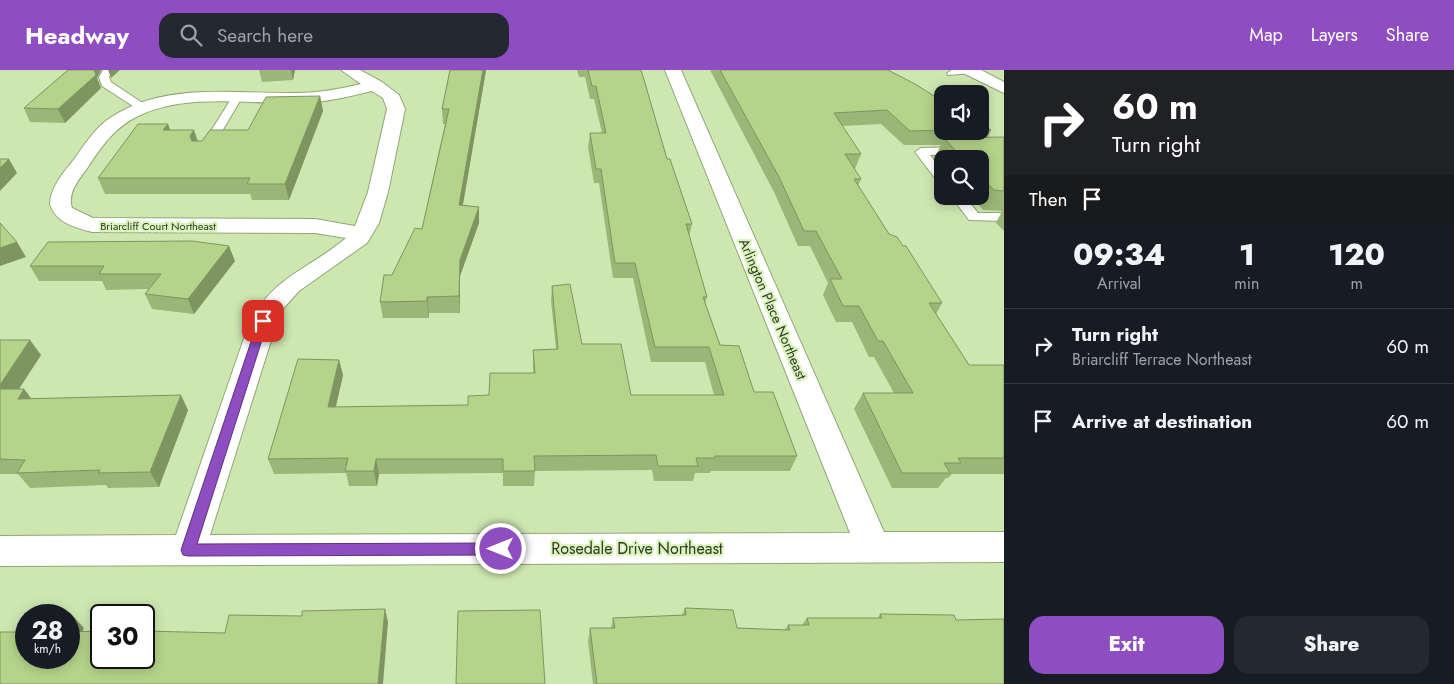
<!DOCTYPE html>
<html lang="en">
<head>
<meta charset="utf-8">
<style>
  body { margin:0; font-family:Jost,sans-serif; background:#242831; color:#f1f3f6; height:100vh; display:flex; flex-direction:column; font-size:19px; white-space:nowrap }
  * { box-sizing:border-box; margin:0 }
  p { font-size:16px; color:#9ea1a6 }
  .icon { flex:none; width:28px; height:28px; fill:none; stroke:currentColor; stroke-width:2; stroke-linecap:round; stroke-linejoin:round }
  .map { position:relative; flex:1; overflow:hidden }
  .details { display:flex; flex-direction:column; background:#171b24; width:450px }
  .details>* { flex:none }
  .guide { background:#202124; color:#fff; overflow:hidden }
  .controls { position:absolute; left:934px; top:15px; display:grid; gap:10px }
  .controls a { display:grid; place-items:center; width:55px; height:55px; border-radius:10px; background:#171b24; box-shadow:0 2px 12px #0003; font-size:25px }
  .speed { position:absolute; left:15px; top:534px; display:flex; gap:10px; font-size:25px; font-weight:700; text-align:center }
  .speed>* { display:grid; place-content:center; width:65px; height:65px; border-radius:50%; background:#171b24; box-shadow:0 2px 12px #0003; line-height:1 }
  .speed small { font-size:12px; font-weight:400 }
  .speed .limit { border:2px solid #111; border-radius:8px; background:#fff; color:#111 }
  .pin { position:absolute; display:grid; place-items:center; width:42px; height:42px; color:#fff; margin:-21px; border-radius:10px; box-shadow:0 2px 8px #0006 }
  .me { position:absolute; width:55px; margin:-28px; rotate:270deg; stroke-linejoin:round; filter:drop-shadow(0 0 4px #0008) }
  .turn { display:flex; align-items:center; gap:18px; height:105px; padding:0 25px; font-size:22px }
  .turn .icon { width:65px; height:65px; stroke-width:2.5 }
  .turn b { display:block; font-size:35px; line-height:42px }
  .then { display:flex; align-items:center; height:48px; padding:0 25px; background:#0003; gap:10px; font-size:19px }
  .eta { display:flex; justify-content:space-evenly; align-items:center; height:85px; text-align:center }
  .eta b { font-size:30px; font-weight:800; line-height:35px }
  .primary-button { display:flex; gap:10px; margin-top:auto; padding:10px 25px }
  .primary-button a { flex:1; height:58px; border-radius:15px; background:#8e4dc1; color:#fff; font-size:20px; font-weight:800; line-height:58px; text-align:center }
  .primary-button a+a { background:#242831; color:#f1f3f6 }
  ul { padding:0; list-style:none }
  li { display:flex; align-items:center; gap:15px; height:75px; padding:0 25px; border-top:1px solid #363941 }
  li div { flex:1 }
  li b { display:block; font-size:19px }
  li em { font-style:normal }
  header { display:flex; align-items:center; gap:30px; box-sizing:border-box; height:70px; padding:0 25px; background:#8e4dc1; color:#fff }
  header strong { font-size:24px }
  nav { display:flex; gap:28px; margin-inline-start:auto; font-size:18px }
  .search { width:350px; height:45px; background:#242831; display:flex; align-items:center; gap:12px; box-sizing:border-box; padding:0 18px; border-radius:15px; color:#9ea1a6; font-size:19px }
  main { display:flex; flex:1; min-height:0 }
  .map>svg:first-child { display:block }
  .lines { fill:none; stroke-linecap:round; stroke-linejoin:round }
  .lane-casing { stroke:#90a673; stroke-width:2 }
  .street-casing { stroke:#90a673; stroke-width:2 }
  .secondary-casing { stroke:#90a673; stroke-width:2 }
  .lane { fill:#fff; fill-rule:evenodd }
  .street { fill:#fff; fill-rule:evenodd }
  .secondary { fill:#fff; fill-rule:evenodd }
  .wall { fill:#9bb677 }
  .shaded-wall { fill:#7e9461 }
  .building { fill:#b4d48a; stroke:#7e9461 }
  .route { fill:#8e4dc1; stroke:#5c327d }
  .labels { text-anchor:middle; dominant-baseline:central; stroke-width:4.5; stroke-linejoin:round; paint-order:stroke }
  .far-street-label { font-size:11px; fill:#2f3823; stroke:#dbf4bd }
  .street-label { font-size:14px; fill:#2f3823; stroke:#dbf4bd }
  .near-street-label { font-size:16px; fill:#2f3823; stroke:#dbf4bd }
</style>
</head>
<body>
<header>
<strong>Headway</strong>
<div class="search"><svg class="icon" aria-label="search" viewBox="0 0 24 24"><circle cx="10" cy="10" r="6"/><path d="M15 15l6 6"/></svg>Search here</div>
<nav><a>Map</a><a>Layers</a><a>Share</a></nav>
</header>
<main>
<div class="map">
<svg width="1004" height="614" viewBox="0 0 1004 614">
  <rect width="100%" height="100%" fill="#cee7b1"/>
  <g class="lines">
    <defs>
      <g id="lane">
        <polygon points="103,0 113,0 109,7 111,12 147,36 147,40 139,40 102,16 99,7"/>
        <polygon points="952,0 978,0 973,3 948,5 947,3"/>
        <polygon points="236,26 241,29 211,80 209,83 201,83 199,80 231,29"/>
        <polygon points="1004,76 1004,84 930,85 942,101 942,113 938,112 915,82 921,78"/>
        <polygon points="951,126 964,126 978,143 1004,143 1004,151 969,150"/>
      </g>
      <path id="street" d="M341 0H360L382 12 399 25 405 39 388 122 379 153 367 173 299 221 280 242 210 465 850 463 665 0H681L884 462H1004V492L0 496V466L176 465 250 251C277 204 308 200 346 168L315 163 92 162C74 157 56 153 50 134 51 116 64 102 75 88 84 75 94 60 107 50 162 11 233 24 296 23 318 23 340 19 361 14ZM372 21 383 28 387 39 368 122 355 156 315 149 93 148 72 138C67 122 79 110 88 97 101 77 115 57 138 46 186 23 245 34 297 33 322 33 347 27 372 21Z"/>
      <polygon id="secondary" points="961,0 981,0 1004,12 1004,23 963,3"/>
    </defs>
    <use href="#lane" class="lane-casing"/>
    <use href="#street" class="street-casing"/>
    <use href="#secondary" class="secondary-casing"/>
    <use href="#lane" class="lane"/>
    <use href="#street" class="street"/>
    <use href="#secondary" class="secondary"/>
  </g>
  <g class="wall">
    <polygon points="68,0 101,0 97,8 101,18 65,53 30,52 24,38"/>
    <polygon points="259,0 295,0 293,10 262,12"/>
    <polygon points="450,0 486,0 463,135 479,137 479,153 460,206 460,243 429,243 429,248 383,248 380,232 392,205 422,159 445,54 443,54 442,39"/>
    <polygon points="577,0 641,0 667,89 692,154 689,167 707,227 705,233 720,275 754,322 797,386 790,401 711,401 710,403 695,403 693,411 654,411 652,400 535,401 534,416 503,416 503,403 379,404 377,416 349,416 346,403 274,404 268,389 339,290 343,305 336,337 468,335 533,303 533,280 556,279 551,231 552,216 582,274 631,325 714,325 705,292 651,292 633,208 613,208 599,113 594,113 588,77 590,63 602,63 594,29 590,29 585,7 579,7"/>
    <polygon points="710,0 888,0 942,31 942,61 980,61 980,53 991,60 988,67 1004,67 1004,161 996,153 1002,141 983,140 971,126 980,126 980,89 942,89 942,95 935,87 941,75 904,75 881,54 842,56 861,84 855,99 854,99 861,109 858,116 889,164 942,233 936,244 969,295 1004,295 1004,404 952,404 948,408 946,408 938,418 892,418 854,339 863,323 894,323 874,287 869,287 852,252 836,252 823,225 828,213 810,176 798,176 774,122"/>
    <polygon points="320,26 323,41 289,130 252,130 250,124 105,124 98,108 168,54 170,60 197,71 202,71 248,60"/>
    <polygon points="235,191 194,244 152,239 145,224 148,219 106,220 102,211 39,211 30,196"/>
    <polygon points="0,270 41,285 19,319 24,319 31,328 188,340 159,417 108,418 106,415 30,418 18,404 0,404"/>
    <polygon points="685,538 737,558 785,560 788,555 802,555 807,548 878,548 880,544 956,550 1004,614 593,614 588,571 590,558 611,558 613,548 682,545"/>
  </g>
  <g class="shaded-wall">
    <polygon points="94,0 101,0 97,8 101,18 65,53 58,39"/>
    <polygon points="108,0 120,0 111,8"/>
    <polygon points="291,0 295,0 293,10"/>
    <polygon points="483,0 486,0 460,151 459,135"/>
    <polygon points="320,26 323,41 289,130 285,114"/>
    <polygon points="168,54 173,69 163,60"/>
    <polygon points="194,60 199,75 195,81 190,66"/>
    <polygon points="9,89 17,103 0,121 0,98"/>
    <polygon points="479,137 479,153 460,206 460,243 459,226 460,190"/>
    <polygon points="17,172 26,187 0,196 0,178"/>
    <polygon points="229,176 235,191 194,244 188,229"/>
    <polygon points="427,227 429,243 429,248 427,231"/>
    <polygon points="30,270 41,285 9,334 0,322 0,315"/>
    <polygon points="339,290 343,305 332,352 328,337"/>
    <polygon points="24,319 35,334 18,329"/>
    <polygon points="181,325 188,340 159,417 150,402"/>
    <polygon points="376,389 379,404 377,416 374,401"/>
    <polygon points="385,539 388,552 383,614 378,614"/>
    <polygon points="72,545 84,558 77,575 69,567 69,552"/>
  </g>
  <g class="building">
    <polygon points="68,0 94,0 96,5 58,39 24,38"/>
    <polygon points="450,0 483,0 459,135 479,137 460,190 459,226 427,227 427,231 380,232 384,205 392,205 415,158 422,159 449,39 442,39"/>
    <polygon points="588,0 641,0 645,13 667,89 670,89 692,154 686,154 707,227 703,227 720,275 739,276 754,322 773,322 797,386 715,386 715,388 696,388 698,396 658,396 656,385 534,386 535,401 503,401 503,389 376,389 374,401 345,401 348,388 268,389 298,289 339,290 328,337 468,335 468,326 489,325 490,303 535,303 533,280 558,279 552,216 570,214 582,274 621,274 631,325 724,325 709,277 655,277 635,193 615,193 601,99 596,99 590,63 606,63 596,16 592,16"/>
    <polygon points="720,0 888,0 915,14 942,31 942,60 910,61 887,40 834,43 861,84 845,84 861,109 854,109 889,164 897,167 903,176 906,176 942,233 929,233 969,295 1004,295 1004,388 958,388 961,393 944,393 950,403 902,403 863,323 913,323 883,271 878,271 859,236 843,236 830,209 842,209 816,161 804,161 779,107"/>
    <polygon points="320,26 285,114 247,114 250,108 98,108 138,54 168,54 163,60 194,60 190,66 192,71 202,71 210,60 248,60 266,27"/>
    <polygon points="980,53 991,60 980,60"/>
    <polygon points="1004,67 1004,121 994,120 980,106 980,89 963,89 944,68"/>
    <polygon points="0,89 9,89 0,98"/>
    <polygon points="0,153 17,172 0,178"/>
    <polygon points="192,171 229,176 188,229 145,224 161,204 99,204 104,196 30,196 48,172"/>
    <polygon points="0,270 30,270 0,315"/>
    <polygon points="0,319 24,319 18,329 181,325 150,402 98,403 100,400 17,403 25,390 0,389"/>
    <polygon points="685,538 733,540 737,558 790,560 788,555 809,555 807,548 882,548 880,544 954,545 956,550 1004,549 1004,614 597,614 590,558 615,558 613,548 686,545"/>
    <polygon points="385,539 378,614 0,614 0,562 23,562 26,556 26,588 69,588 69,562 101,561 101,588 144,588 144,561 225,563 229,545 302,546 302,541"/>
    <polygon points="540,540 545,614 456,614 458,541"/>
    <polygon points="69,545 72,545 69,552"/>
  </g>
  <polygon class="route" points="263,247 268,251 197,474 501,473 506,474 508,479 506,483 501,485 188,486 183,485 181,480 258,251"/>
  <g class="labels">
    <g class="far-street-label">
      <text x="158" y="156">Briarcliff Court Northeast</text>
    </g>
    <g class="street-label">
      <text transform="translate(773 239) rotate(67)">Arlington Place Northeast</text>
    </g>
    <g class="near-street-label">
      <text x="637" y="478">Rosedale Drive Northeast</text>
    </g>
  </g>
</svg>
<div class="controls">
<a><svg class="icon" aria-label="sound" viewBox="0 0 24 24"><path d="M4 9h4l5-4v14l-5-4H4zM17 9q2 3 0 6"/></svg></a>
<a><svg class="icon" aria-label="search" viewBox="0 0 24 24"><circle cx="10" cy="10" r="6"/><path d="M15 15l6 6"/></svg></a>
</div>
<div class="speed"><div>28<small>km/h</small></div><div class="limit">30</div></div>
<div class="pin" style="left:263px;top:251px;background:#d93025"><svg class="icon" aria-label="arrive" viewBox="0 0 24 24"><path d="M6 21V4h12l-3 4 3 4H6"/></svg></div>
<svg class="me" style="left:501px;top:479px" viewBox="-20 -20 40 40"><circle r="17" fill="#8e4dc1" stroke="#fff" stroke-width="3"/><path d="M0-11L8 9 0 5-8 9z" fill="#fff"/></svg>
</div>
<section class="details">
<div class="guide">
<div class="turn"><svg class="icon" aria-label="right" viewBox="0 0 24 24"><path d="M7 20v-9h11M14 6l5 5-5 5"/></svg><div><b>60 m</b>Turn right</div></div>
<div class="then">Then<svg class="icon" aria-label="arrive" viewBox="0 0 24 24"><path d="M6 21V4h12l-3 4 3 4H6"/></svg></div>
</div>
<div class="eta">
<div><b>09:34</b><p>Arrival</p></div>
<div><b>1</b><p>min</p></div>
<div><b>120</b><p>m</p></div>
</div>
<ul>
<li><svg class="icon" aria-label="right" viewBox="0 0 24 24"><path d="M7 20v-9h11M14 6l5 5-5 5"/></svg><div><b>Turn right</b><p>Briarcliff Terrace Northeast</p></div><em>60 m</em></li>
<li><svg class="icon" aria-label="arrive" viewBox="0 0 24 24"><path d="M6 21V4h12l-3 4 3 4H6"/></svg><div><b>Arrive at destination</b></div><em>60 m</em></li>
</ul>
<div class="primary-button"><a>Exit</a><a>Share</a></div>
</section>
</main>
</body>
</html>
